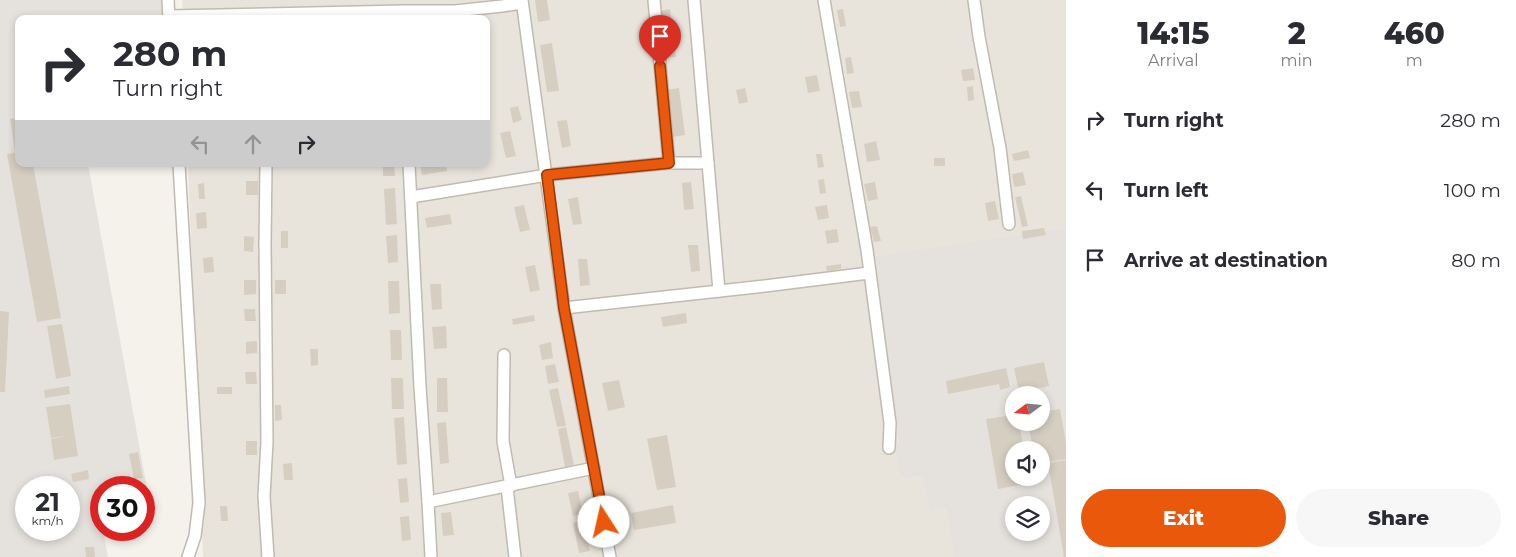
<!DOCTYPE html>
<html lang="en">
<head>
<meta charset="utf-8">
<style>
  body { margin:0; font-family:Montserrat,sans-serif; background:#f7f7f7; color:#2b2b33; height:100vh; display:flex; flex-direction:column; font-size:19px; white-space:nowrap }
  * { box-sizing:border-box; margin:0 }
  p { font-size:16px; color:#7c7c81 }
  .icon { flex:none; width:28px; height:28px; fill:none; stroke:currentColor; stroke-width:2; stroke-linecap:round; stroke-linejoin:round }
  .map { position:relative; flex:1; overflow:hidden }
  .panel { display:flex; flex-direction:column; background:#fff; width:450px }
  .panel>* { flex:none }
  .banner { position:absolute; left:15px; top:15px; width:475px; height:152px; border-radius:10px; box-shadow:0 2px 8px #0003; background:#fff; color:#2b2b33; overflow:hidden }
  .needle { width:32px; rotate:254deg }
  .fabs { position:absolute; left:1005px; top:386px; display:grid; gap:10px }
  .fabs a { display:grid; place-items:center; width:45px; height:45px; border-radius:50%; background:#fff; box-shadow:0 2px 8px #0003; font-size:25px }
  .speed { position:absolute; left:15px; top:476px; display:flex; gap:10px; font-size:25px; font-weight:700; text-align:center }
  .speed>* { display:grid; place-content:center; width:65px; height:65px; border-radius:50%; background:#fff; box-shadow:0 2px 8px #0003; line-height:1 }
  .speed small { font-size:12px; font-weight:400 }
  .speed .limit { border:8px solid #d22; background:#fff; color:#111 }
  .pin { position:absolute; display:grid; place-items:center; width:42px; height:42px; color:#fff; margin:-51px -21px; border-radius:50% 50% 50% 0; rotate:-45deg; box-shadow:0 0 5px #0007 }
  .pin .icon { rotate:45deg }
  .me { position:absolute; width:55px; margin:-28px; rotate:350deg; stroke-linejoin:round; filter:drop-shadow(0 0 4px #0008) }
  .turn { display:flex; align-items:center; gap:18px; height:105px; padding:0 15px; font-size:22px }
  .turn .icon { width:65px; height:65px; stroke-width:2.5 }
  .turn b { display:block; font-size:35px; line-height:42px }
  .lanes { display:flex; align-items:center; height:48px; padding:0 15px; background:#0003; justify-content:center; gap:25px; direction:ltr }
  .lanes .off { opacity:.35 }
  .eta { display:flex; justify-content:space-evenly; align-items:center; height:85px; text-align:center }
  .eta b { font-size:30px; font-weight:800; line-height:35px }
  .cta { display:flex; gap:10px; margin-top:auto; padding:10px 15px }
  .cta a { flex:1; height:58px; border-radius:30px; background:#ea580c; color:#fff; font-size:20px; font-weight:800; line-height:58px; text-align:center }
  .cta a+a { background:#f7f7f7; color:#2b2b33 }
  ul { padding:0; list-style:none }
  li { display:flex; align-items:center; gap:15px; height:70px; padding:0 15px }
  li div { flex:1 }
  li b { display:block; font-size:19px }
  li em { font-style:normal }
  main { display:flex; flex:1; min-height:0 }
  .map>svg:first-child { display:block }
  .residential { fill:#e9e4db }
  .industrial { fill:#e5e2dd; fill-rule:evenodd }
  .building { fill:#d7cec2 }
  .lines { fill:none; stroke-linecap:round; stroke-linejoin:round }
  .minor-casing { stroke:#c1baaf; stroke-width:14 }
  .minor { stroke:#fff; stroke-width:11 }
  .route-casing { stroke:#983908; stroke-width:12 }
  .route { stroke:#ea580c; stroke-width:9 }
</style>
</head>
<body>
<main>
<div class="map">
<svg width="1066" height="557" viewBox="0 0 1066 557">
  <rect width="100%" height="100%" fill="#f5f2ec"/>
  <polygon class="residential" points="182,0 1066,0 1066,227 872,258 899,445 895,448 901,479 922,477 929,510 945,508 954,557 203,557 188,164 486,164 486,19 183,19"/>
  <g class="industrial">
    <path d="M0 0H163L164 19H19V164H88L150 505 144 506V488H101V530H103L108 557H0ZM26 488H69V530H26Z"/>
    <path d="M1066 227V557H954L945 508 929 511 922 477 901 479 894 448 899 444 872 257ZM1014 395H1041V422H1014ZM1014 450H1041V478H1014ZM1014 505H1041V532H1014Z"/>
  </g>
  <g class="building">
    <polygon points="535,0 547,0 550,20 538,22"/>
    <polygon points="670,9 676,57 664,58 658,11"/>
    <polygon points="843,9 846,26 840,27 837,10"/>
    <polygon points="552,43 559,91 547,92 540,45"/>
    <polygon points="851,57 854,73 847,74 845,58"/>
    <polygon points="973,68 975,80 963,81 961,70"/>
    <polygon points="817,75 820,91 808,93 805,77"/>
    <polygon points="973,86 974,100 968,101 967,87"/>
    <polygon points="679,88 685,135 673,137 667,90"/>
    <polygon points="745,88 748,102 739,104 736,90"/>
    <polygon points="859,91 862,107 852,108 849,92"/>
    <polygon points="518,106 522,120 513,123 510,108"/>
    <polygon points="19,118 19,151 15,151 10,119"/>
    <polygon points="567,120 571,146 562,148 557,121"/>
    <polygon points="510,131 516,156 506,158 500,133"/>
    <polygon points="876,141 880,160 867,162 864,144"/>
    <polygon points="1028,150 1030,158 1014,161 1012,154"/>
    <polygon points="19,152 19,164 33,164 61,318 37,322 7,154"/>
    <polygon points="816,154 822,154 824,167 818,168"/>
    <rect x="934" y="158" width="11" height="8"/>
    <polygon points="383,164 394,164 395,176 383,176"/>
    <polygon points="428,164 446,164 447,171 422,175 420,165"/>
    <polygon points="1023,172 1026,185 1014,187 1012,174"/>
    <polygon points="824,179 826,193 820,194 818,180"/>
    <rect x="246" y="181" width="12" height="14"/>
    <polygon points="691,182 694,209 684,210 682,183"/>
    <polygon points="875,182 878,199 868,201 864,184"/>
    <polygon points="204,183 205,199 199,199 198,184"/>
    <polygon points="395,188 397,224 386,225 384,189"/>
    <polygon points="1021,196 1028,226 1022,227 1015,197"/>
    <polygon points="578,197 582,224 573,225 568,199"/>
    <polygon points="995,201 999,219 988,221 985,203"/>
    <polygon points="524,205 530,230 520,232 514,207"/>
    <polygon points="827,205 829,218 818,220 815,207"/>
    <polygon points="206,212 207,228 197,229 196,213"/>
    <polygon points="450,214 452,224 427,228 425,218"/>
    <polygon points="877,226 881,241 874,242 870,227"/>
    <polygon points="1044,228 1046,235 1023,239 1022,231"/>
    <polygon points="837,229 839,242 827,244 825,231"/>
    <rect x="281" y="231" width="7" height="17"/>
    <polygon points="397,235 398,262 388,263 386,236"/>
    <polygon points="244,236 254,237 253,252 244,251"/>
    <polygon points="688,245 698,245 700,271 691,272"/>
    <polygon points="213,257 214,272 204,273 203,258"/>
    <polygon points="578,259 587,259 590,285 580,286"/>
    <polygon points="841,264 841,269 827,271 826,266"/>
    <polygon points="535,265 540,290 530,292 525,267"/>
    <polygon points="244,280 256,280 256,294 244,295"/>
    <rect x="275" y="280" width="11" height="14"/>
    <polygon points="388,281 399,281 400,313 389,314"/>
    <polygon points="430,284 441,284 442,309 432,310"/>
    <polygon points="244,309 255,309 256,321 245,321"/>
    <polygon points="0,311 9,312 5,392 0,392"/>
    <polygon points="686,313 687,323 663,327 661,317"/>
    <polygon points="534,315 535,321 513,325 512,319"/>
    <polygon points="62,324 71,376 56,379 47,326"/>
    <polygon points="446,326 447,348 434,349 432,327"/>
    <polygon points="390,330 401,330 402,360 391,360"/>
    <polygon points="257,341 257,353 246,354 246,342"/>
    <polygon points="551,342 553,358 542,360 539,345"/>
    <polygon points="310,349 318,349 318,365 311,366"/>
    <polygon points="1044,362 1049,386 1019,392 1014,368"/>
    <polygon points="555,364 559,382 548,384 545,366"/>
    <polygon points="1006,368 1010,387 1000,390 999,384 948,394 946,381"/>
    <polygon points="245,372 256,372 257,384 246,384"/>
    <polygon points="391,378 403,378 404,409 392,409"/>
    <polygon points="437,378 447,378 448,412 437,412"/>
    <polygon points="619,380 625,407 608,411 602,383"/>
    <polygon points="69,386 70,394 45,398 44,390"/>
    <rect x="217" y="387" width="15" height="7"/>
    <polygon points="558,388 566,426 557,427 549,390"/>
    <polygon points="70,404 78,456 54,460 51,439 67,436 51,438 46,407"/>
    <polygon points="275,405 281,405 282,420 275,421"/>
    <polygon points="1060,409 1066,443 1066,459 1041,463 1041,450 1033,450 1028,422 1041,422 1041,412"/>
    <polygon points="1014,415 1014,422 1019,422 1024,450 1014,450 1014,478 1029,478 1030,483 998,489 986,419"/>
    <polygon points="404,417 407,464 397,465 394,418"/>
    <polygon points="446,422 449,463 440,464 437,423"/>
    <polygon points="566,427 574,465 565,467 558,429"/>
    <polygon points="667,435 676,487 657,490 647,439"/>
    <rect x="246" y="441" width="11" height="14"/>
    <polygon points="138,452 143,478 134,479 129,454"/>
    <polygon points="1066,460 1066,557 1064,557 1048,463"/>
    <polygon points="292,463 293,480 284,480 283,464"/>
    <polygon points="88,470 89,479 73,482 71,474"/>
    <polygon points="407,478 409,502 400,503 398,479"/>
    <polygon points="578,491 583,514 573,516 568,493"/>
    <polygon points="673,505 676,523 634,530 631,513"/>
    <polygon points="220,506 227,506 228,521 221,521"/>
    <polygon points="451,512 454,535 443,536 441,513"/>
    <polygon points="409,516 411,540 402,541 400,517"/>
    <polygon points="583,521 590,551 579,553 573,523"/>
    <polygon points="85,547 94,547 95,557 86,557"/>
  </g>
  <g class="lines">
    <defs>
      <g id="minor">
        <polyline points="168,0 169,19"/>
        <polyline points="522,0 564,308 610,557"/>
        <polyline points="654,0 669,163"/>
        <polyline points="694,0 719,291"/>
        <polyline points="824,0 867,250 890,423 889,448"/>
        <polyline points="974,0 979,37 1000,148 1009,224"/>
        <polyline points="169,16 403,11 455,11 502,6 522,3"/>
        <polyline points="179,164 199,503 195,536 188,557"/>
        <polyline points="266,164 265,245 267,442 264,496 268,557"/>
        <polyline points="409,164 420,387 428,502 431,557"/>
        <polyline points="411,197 547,175 669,163 708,163"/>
        <polyline points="564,308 765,286 869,273"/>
        <polyline points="504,355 503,441 511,486"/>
        <polyline points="507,487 515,557"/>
        <polyline points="428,502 594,468"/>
      </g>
    </defs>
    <use href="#minor" class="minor-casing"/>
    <use href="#minor" class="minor"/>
  </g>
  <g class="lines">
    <defs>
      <polyline id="route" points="604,522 564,308 547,175 669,163 660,66"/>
    </defs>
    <use href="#route" class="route-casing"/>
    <use href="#route" class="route"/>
  </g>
</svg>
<div class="fabs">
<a><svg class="needle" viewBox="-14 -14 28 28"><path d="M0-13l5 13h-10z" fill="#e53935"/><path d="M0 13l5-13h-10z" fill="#7c7c81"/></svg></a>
<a><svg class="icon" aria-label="sound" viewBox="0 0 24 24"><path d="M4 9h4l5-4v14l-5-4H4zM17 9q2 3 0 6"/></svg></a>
<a><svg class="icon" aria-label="layers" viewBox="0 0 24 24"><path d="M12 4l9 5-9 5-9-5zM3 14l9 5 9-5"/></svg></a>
</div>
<div class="speed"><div>21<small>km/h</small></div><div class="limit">30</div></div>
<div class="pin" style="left:660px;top:66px;background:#d93025"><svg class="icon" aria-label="arrive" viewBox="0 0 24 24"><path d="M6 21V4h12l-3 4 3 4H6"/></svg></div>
<svg class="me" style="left:604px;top:522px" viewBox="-20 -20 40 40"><circle r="19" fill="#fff"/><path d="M0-13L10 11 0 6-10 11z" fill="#ea580c"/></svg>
<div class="banner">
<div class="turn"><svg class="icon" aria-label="right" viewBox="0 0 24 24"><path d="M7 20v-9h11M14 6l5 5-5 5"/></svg><div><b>280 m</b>Turn right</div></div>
<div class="lanes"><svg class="icon off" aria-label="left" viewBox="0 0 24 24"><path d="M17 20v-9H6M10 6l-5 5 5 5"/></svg><svg class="icon off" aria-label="ahead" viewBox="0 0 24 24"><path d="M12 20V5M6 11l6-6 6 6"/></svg><svg class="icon" aria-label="right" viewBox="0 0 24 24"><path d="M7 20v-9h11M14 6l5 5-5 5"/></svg></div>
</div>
</div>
<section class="panel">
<div class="eta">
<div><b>14:15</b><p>Arrival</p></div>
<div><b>2</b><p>min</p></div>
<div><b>460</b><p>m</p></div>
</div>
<ul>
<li><svg class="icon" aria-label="right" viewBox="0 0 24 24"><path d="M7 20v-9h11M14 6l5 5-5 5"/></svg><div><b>Turn right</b></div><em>280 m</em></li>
<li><svg class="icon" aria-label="left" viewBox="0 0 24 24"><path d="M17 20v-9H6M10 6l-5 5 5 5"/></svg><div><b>Turn left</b></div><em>100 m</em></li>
<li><svg class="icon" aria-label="arrive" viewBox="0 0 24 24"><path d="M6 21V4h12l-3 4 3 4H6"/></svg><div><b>Arrive at destination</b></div><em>80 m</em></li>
</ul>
<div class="cta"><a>Exit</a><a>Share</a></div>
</section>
</main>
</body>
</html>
